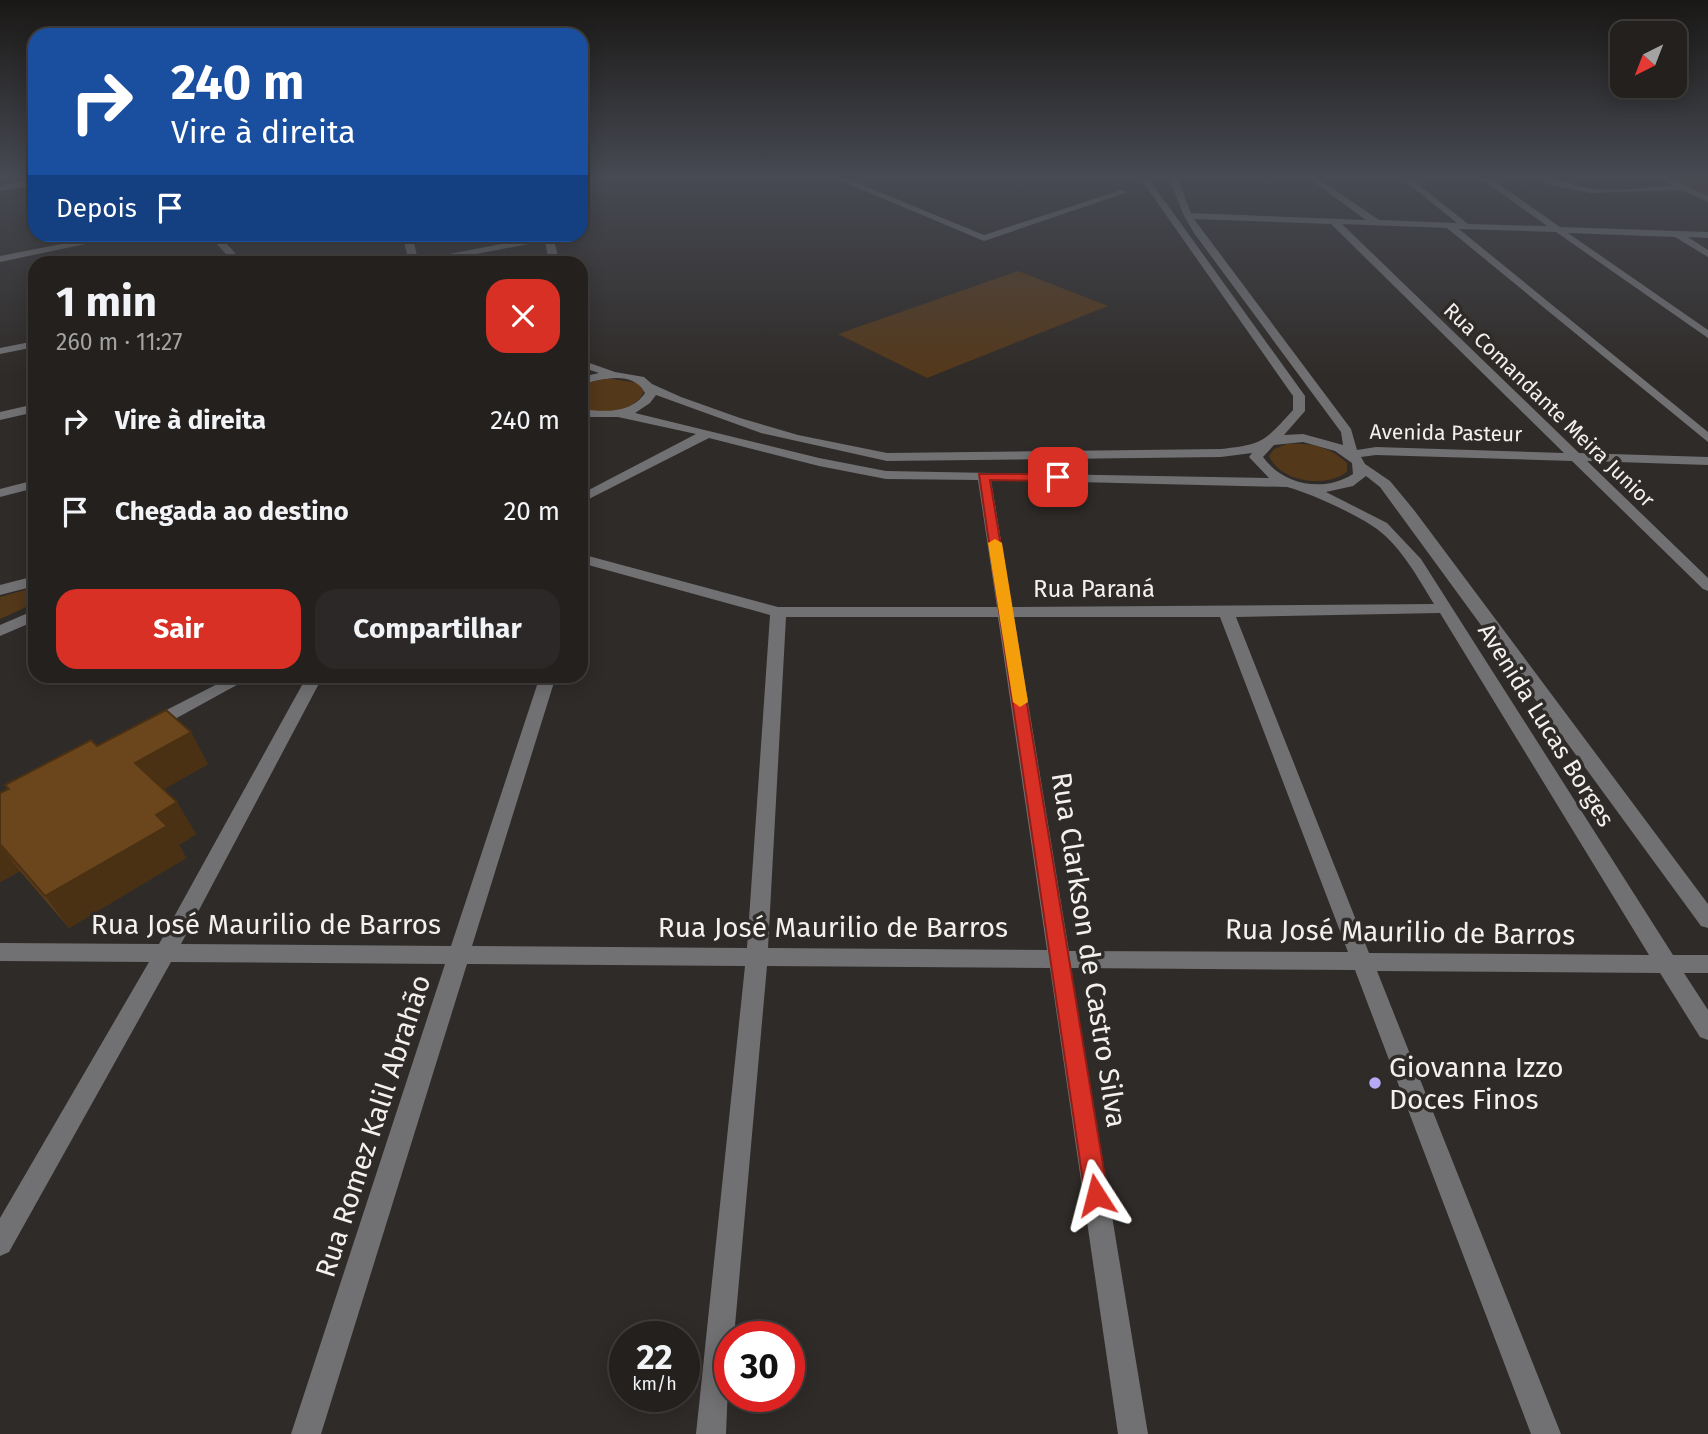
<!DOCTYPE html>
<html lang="pt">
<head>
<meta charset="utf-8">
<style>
  body { margin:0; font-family:"Fira Sans",sans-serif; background:#2b2827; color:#f1f3f6; height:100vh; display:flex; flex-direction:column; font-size:26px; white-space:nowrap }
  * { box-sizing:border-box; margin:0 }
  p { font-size:23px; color:#a3a3a4 }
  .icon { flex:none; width:38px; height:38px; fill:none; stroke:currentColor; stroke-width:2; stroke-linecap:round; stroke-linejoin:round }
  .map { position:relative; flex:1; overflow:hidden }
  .sheet { position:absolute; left:28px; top:256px; width:560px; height:427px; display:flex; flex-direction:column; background:#23201e; border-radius:21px; box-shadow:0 4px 18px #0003,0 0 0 2px #403e3c }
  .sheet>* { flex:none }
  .guide { position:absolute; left:28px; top:28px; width:560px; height:214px; border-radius:21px; box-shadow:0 4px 18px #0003,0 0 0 2px #403e3c; background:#1a4fa0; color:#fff; overflow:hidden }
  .needle { width:46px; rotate:222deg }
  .controls { position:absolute; left:1610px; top:21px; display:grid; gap:14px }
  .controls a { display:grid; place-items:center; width:77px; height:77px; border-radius:14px; background:#23201e; box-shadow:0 4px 18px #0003,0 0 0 2px #403e3c; font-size:35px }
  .speed { position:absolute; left:609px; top:1321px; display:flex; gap:14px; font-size:35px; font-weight:700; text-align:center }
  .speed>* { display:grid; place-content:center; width:91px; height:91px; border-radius:50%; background:#23201e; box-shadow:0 4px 18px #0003,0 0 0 2px #403e3c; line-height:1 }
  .speed small { font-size:18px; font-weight:400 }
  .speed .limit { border:10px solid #d22; background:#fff; color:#111 }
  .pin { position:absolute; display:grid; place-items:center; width:60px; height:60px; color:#fff; margin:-30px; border-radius:14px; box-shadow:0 4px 10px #0006 }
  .me { position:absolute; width:77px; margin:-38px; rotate:351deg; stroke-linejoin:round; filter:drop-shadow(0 0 5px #0008) }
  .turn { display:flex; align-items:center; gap:24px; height:147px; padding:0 28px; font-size:32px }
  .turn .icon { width:91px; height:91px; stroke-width:2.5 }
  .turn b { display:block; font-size:49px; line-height:60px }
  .then { display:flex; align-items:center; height:66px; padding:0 28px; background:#0003; gap:14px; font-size:26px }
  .round { display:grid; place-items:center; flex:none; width:74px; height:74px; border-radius:21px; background:#2b2827 }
  .head { display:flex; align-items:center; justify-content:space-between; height:119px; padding:0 28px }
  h1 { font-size:42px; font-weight:700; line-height:52px }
  .cta { display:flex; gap:14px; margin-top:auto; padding:14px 28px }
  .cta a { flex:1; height:80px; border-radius:21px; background:#d93025; color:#fff; font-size:28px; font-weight:700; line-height:80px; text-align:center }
  .cta a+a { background:#2b2827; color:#f1f3f6 }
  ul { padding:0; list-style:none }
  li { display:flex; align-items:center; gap:21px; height:91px; padding:0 28px }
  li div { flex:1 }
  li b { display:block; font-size:26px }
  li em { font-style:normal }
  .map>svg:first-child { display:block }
  .green { fill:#54381a }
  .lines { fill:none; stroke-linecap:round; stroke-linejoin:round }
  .minor { fill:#717173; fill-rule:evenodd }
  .wall { fill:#5c3c18 }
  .shaded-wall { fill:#4b3114 }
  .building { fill:#6b461c; stroke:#4b3114; stroke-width:2 }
  .route { fill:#d93025; stroke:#8d1f18; stroke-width:2 }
  .slow { fill:#f59e0b }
  .poi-dot { fill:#b7abf8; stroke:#2f2b28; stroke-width:2.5 }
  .labels { text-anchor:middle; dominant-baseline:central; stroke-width:7; stroke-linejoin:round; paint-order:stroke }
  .far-street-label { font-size:21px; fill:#f3f1ef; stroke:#2f2b28 }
  .street-label { font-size:24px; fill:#f3f1ef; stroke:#2f2b28 }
  .near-street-label { font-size:28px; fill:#f3f1ef; stroke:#2f2b28 }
  .near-poi-label { font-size:28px; fill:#f3f1ef; stroke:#2f2b28; text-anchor:start }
</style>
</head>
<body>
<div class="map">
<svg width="1708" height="1434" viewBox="0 0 1708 1434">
  <rect width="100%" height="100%" fill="#2f2b28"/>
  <g class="green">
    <polygon points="1662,175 1708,175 1708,196"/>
    <polygon points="1018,271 1108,306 927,378 838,334"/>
    <path d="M606 378 638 383 644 391C635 413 601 416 581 408V385Z"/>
    <path d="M1287 444C1310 443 1329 446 1347 463V472C1326 488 1281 483 1269 456L1274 449Z"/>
    <polygon points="35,587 35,603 0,619 0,597"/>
  </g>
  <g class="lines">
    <g class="minor">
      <polygon points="827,175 838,175 984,235 1121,190 1128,192 984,241"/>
      <path d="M1138 175H1146L1305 396V411L1284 435 1303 434 1343 445 1341 432 1194 233 1184 216 1168 175H1212L1178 179 1191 213 1366 220 1304 175H1313L1379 220 1457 223 1406 182 1409 177 1468 224 1547 226 1484 181 1422 175 1489 177 1560 227 1708 232V238L1688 237 1708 250V257L1675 237 1568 233 1708 330V338L1556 232 1459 229 1708 432V442L1447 228 1342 224 1579 453 1708 457V465L1587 461 1708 578V591L1703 589 1572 461 1376 455 1361 457 1365 464 1390 481 1414 510 1708 904V928L1701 926 1380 487 1366 476 1353 486 1326 492 1387 523 1421 559 1673 955H1708V973H1684L1708 1010V1040L1700 1037 1660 973 1377 971 1561 1434H1531L1355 970 1071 968 1148 1434H1118L1050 968 767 966 734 1337H730L726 1434H696L745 966 467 964 321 1434H291L445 964 171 962 9 1252 0 1256V1218L149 962 0 961V943L159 944 307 676H323L181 944 451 946 540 676H556L472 946 747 948 770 615 581 563V554L778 607H997L978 480 886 479 819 466 709 438 581 503V494L696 434 618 417H581V409C603 412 631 414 645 393 633 370 601 379 581 385V377L599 373 581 367V360L615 372 644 377 652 384 681 397 740 418 798 435 887 453 1221 449C1263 444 1264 442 1293 410V396ZM1194 219 1331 224 1564 453 1376 447 1357 450 1351 429ZM656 395 761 433 887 461 1221 457 1252 453 1249 457 1269 478 886 471 819 458 635 413 650 403ZM1303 442 1335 451 1352 463 1353 474C1324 493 1283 485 1263 457L1274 445ZM991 480 1287 487C1310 493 1358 515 1377 529 1402 548 1418 578 1434 604L1012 607ZM1440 613 1649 955 1369 953 1236 617ZM786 617H998L1047 950 768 948ZM1014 617H1220L1348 952 1069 951Z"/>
      <path d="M1533 175C1551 175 1569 185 1587 188 1615 192 1644 188 1672 185L1652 175H1663L1708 196V202L1681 190 1591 193 1552 185Z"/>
      <polygon points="35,179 35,185 0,191 0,185"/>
      <polygon points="112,234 133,234 0,262 0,256"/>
      <polygon points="208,234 218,234 243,262 233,262"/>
      <polygon points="402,234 412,234 418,260 553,234 559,262 549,262 545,241 434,262 409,262"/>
      <polygon points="35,341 35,347 0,354 0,348"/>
      <polygon points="35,404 35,412 0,420 0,412"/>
      <polygon points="35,480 35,488 0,497 0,489"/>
      <polygon points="35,576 35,586 0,595 0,585"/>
      <polygon points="35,610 35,621 0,636 0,625"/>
      <polygon points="233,676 253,676 155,730 143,730 140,726 143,722"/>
    </g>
  </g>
  <polygon class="wall" points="208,764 164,789 196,834 179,845 186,858 69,928 20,871 0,882 0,793 8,789 5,785"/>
  <g class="shaded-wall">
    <polygon points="191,732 208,764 154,795 135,763"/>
    <polygon points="177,802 196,834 179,845 186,858 69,928 45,896 156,815"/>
    <polygon points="0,845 20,871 0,882"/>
  </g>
  <polygon class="building" points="166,710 191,732 135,763 177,802 156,815 167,826 45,896 0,844 0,793 9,789 5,785 91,740 97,746"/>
  <linearGradient id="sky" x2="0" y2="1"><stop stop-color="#1a1816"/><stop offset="0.47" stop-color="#474a53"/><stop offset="1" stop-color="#474a53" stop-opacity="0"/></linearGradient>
  <rect width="1708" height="376" fill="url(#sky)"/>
  <polygon class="route" points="979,474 1058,474 1064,477 1058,481 990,480 1108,1195 1105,1204 1096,1207 1088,1204 1085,1195"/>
  <polygon class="slow" points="995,539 1002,543 1028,702 1020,707 1013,702 988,543"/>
  <circle class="poi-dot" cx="1375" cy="1083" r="7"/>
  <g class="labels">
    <g class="far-street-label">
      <text transform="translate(1549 405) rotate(44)">Rua Comandante Meira Junior</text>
      <text transform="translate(1446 433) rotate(1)">Avenida Pasteur</text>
    </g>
    <g class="street-label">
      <text x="1094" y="589">Rua Paraná</text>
      <text transform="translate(1546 725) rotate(58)">Avenida Lucas Borges</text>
    </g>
    <g class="near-street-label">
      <text x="266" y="924">Rua José Maurilio de Barros</text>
      <text x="833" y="927">Rua José Maurilio de Barros</text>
      <text transform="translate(1400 932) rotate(1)">Rua José Maurilio de Barros</text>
      <text transform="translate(1089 950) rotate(81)">Rua Clarkson de Castro Silva</text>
      <text transform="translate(373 1126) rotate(-72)">Rua Romez Kalil Abrahão</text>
    </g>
    <g class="near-poi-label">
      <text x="1389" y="1067">Giovanna Izzo<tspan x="1389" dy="32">Doces Finos</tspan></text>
    </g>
  </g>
</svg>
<div class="controls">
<a><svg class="needle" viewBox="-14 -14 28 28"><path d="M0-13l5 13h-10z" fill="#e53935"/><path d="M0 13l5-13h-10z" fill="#a3a3a4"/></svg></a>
</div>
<div class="speed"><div>22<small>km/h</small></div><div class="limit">30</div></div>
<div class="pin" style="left:1058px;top:477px;background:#d93025"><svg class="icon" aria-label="arrive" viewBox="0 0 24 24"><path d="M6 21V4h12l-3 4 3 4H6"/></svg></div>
<svg class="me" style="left:1096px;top:1195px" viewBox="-20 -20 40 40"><path d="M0-17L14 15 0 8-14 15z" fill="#d93025" stroke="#fff" stroke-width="4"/></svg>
<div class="guide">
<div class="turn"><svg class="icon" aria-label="right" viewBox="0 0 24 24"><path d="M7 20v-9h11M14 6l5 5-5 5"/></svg><div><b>240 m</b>Vire à direita</div></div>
<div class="then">Depois<svg class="icon" aria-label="arrive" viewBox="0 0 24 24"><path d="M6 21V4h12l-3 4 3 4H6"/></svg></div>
</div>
<section class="sheet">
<div class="head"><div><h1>1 min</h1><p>260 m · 11:27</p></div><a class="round" style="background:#d93025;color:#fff"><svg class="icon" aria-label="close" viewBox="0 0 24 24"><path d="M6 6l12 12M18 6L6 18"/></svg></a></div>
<ul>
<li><svg class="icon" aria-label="right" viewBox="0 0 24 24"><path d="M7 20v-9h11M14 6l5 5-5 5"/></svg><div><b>Vire à direita</b></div><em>240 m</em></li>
<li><svg class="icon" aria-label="arrive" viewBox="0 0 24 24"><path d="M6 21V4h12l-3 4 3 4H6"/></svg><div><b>Chegada ao destino</b></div><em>20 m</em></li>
</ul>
<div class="cta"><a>Sair</a><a>Compartilhar</a></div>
</section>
</div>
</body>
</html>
